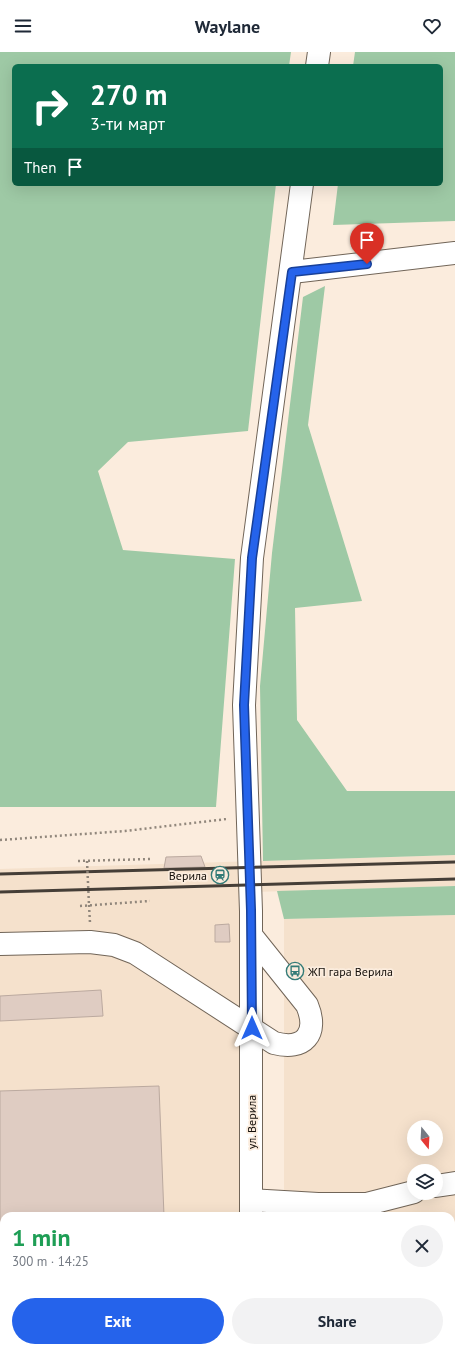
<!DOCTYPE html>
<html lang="en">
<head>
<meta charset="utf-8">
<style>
  body { margin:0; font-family:"PT Sans",sans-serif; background:#f2f2f3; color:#1f2937; height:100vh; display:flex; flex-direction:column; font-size:15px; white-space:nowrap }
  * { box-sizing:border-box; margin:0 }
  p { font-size:13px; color:#747a83 }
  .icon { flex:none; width:22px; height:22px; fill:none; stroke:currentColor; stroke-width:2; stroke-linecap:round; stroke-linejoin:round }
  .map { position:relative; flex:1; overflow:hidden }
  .side { position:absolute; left:0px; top:1160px; width:455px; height:140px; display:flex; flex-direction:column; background:#fff; border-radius:12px 12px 0 0; box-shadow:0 4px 16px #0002 }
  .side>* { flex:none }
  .top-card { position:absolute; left:12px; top:12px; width:431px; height:122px; border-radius:6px; box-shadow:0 4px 16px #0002; background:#0b6e4f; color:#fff; overflow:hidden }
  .needle { width:26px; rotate:162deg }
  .fabs { position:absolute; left:407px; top:1068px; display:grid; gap:8px }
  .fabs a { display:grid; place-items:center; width:36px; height:36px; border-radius:50%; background:#fff; box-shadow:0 4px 16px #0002; font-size:20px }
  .pin { position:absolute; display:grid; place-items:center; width:34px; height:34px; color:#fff; margin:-41px -17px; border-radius:50% 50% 50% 0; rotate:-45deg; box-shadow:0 0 4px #0007 }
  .pin .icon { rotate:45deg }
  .me { position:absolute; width:44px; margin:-22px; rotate:0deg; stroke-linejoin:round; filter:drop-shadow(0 0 3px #0008) }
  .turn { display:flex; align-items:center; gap:14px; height:84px; padding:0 12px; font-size:18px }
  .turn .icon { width:52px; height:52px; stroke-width:2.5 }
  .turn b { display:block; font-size:28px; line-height:34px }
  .then { display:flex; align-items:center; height:38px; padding:0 12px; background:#0003; gap:8px; font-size:15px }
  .round { display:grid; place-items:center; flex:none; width:42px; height:42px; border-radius:21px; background:#f2f2f3 }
  .headline { display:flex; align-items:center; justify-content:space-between; height:68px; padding:0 12px }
  h1 { font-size:24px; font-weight:700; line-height:30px; color:#1e9e55 }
  .primary-button { display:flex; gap:8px; margin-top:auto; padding:8px 12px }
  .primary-button a { flex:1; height:46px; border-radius:24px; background:#2563eb; color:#fff; font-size:16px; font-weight:700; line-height:46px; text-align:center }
  .primary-button a+a { background:#f2f2f3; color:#1f2937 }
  header { display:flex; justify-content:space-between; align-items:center; height:52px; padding:0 12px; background:#fff; font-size:18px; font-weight:700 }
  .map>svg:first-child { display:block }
  .built { fill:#f5e1cc; fill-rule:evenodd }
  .green { fill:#9ec9a5 }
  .building { fill:#dfccc2; stroke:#bba99f }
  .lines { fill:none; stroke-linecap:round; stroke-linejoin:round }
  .minor-casing { stroke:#716558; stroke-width:24 }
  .path { stroke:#91877c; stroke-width:2.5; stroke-dasharray:2 3; stroke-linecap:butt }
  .minor { stroke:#fff; stroke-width:22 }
  .rail { stroke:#453e37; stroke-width:3 }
  .path-bridge { stroke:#91877c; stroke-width:2.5; stroke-dasharray:2 3; stroke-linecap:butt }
  .route-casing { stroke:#184099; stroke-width:10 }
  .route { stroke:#2563eb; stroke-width:7 }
  .labels { text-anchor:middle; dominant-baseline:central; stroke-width:3.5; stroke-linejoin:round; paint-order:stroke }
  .poi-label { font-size:12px; fill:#130e09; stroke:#fbecdd; text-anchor:end }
  .street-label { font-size:12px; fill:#130e09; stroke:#fbecdd }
</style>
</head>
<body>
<header><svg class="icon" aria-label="menu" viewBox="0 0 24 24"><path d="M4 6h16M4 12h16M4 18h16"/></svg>Waylane<svg class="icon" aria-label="heart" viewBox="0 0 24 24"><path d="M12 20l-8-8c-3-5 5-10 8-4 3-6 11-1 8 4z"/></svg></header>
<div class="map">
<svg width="455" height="1300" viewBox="0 0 455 1300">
  <rect width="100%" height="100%" fill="#fbecdd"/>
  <g class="built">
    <polygon points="455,803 455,834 250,840 251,1164 4,1164 4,1296 253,1296 253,1300 0,1300 0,817"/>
    <path d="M455 863V1300H289V1296H451V1164H284V867ZM414 1075H436V1097H414ZM414 1119H436V1141H414Z"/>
  </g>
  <g class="green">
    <polygon points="0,0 291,0 289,14 14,14 14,132 276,132 248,379 128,390 98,419 123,498 235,507 216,755 0,755"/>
    <polygon points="355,0 455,0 455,169 333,173 338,132 441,132 441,14 353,14"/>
    <polygon points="325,234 308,373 362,549 295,556 297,668 347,739 455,739 455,803 263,809 260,634 272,501 303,245"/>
    <polygon points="455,834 455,863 284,867 277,839"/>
  </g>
  <g class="building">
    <polygon points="201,804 205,815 164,816 166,805"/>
    <polygon points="229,872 230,890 215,890 215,873"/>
    <polygon points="101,938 103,964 0,969 0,944"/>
    <polygon points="159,1034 164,1164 4,1164 4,1208 0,1209 0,1039"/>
    <polygon points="0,1273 4,1273 4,1290 0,1291"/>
    <polygon points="451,1286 455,1286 455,1300 380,1300 380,1296 451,1296"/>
    <rect x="323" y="1296" width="39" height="4"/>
  </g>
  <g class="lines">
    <defs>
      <g id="minor">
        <polyline points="317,14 319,0"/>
        <polyline points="292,220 455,201"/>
        <path d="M0 892 90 890 114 893 135 901 274 991C304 999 319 982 307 953L251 883"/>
        <polyline points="436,1134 455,1131"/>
        <polyline points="251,1148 318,1152 367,1152 414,1140"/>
        <polyline points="251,1164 251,859 244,653 252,506 302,132"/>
        <polyline points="253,1296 253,1300"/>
      </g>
    </defs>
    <use href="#minor" class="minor-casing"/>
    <g class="path">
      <polyline points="0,788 125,779 227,767"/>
      <polyline points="78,809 151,807"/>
      <polyline points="89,853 90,871"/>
      <polyline points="80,854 150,849"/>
    </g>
    <use href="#minor" class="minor"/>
    <g class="rail">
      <polyline points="0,822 455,810"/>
      <polyline points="0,840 455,827"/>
    </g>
    <polyline class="path-bridge" points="87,809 89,853"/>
  </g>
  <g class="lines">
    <defs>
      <polyline id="route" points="252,976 251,858 244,653 252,506 292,220 367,212"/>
    </defs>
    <use href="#route" class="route-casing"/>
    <use href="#route" class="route"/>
  </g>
  <defs>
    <symbol id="station-ring" viewBox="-11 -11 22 22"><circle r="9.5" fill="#fbecdd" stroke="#337b77" stroke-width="1.5"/><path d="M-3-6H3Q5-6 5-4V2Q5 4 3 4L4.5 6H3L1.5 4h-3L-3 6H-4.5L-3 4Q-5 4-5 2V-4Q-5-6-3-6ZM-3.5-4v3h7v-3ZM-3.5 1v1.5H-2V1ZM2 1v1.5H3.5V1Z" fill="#337b77"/></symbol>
    <symbol id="bus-ring" viewBox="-11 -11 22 22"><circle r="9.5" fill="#fbecdd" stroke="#337b77" stroke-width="1.5"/><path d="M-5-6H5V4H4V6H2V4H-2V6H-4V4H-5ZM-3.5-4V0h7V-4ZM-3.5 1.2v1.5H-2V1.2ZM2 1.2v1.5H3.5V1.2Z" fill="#337b77"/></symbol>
  </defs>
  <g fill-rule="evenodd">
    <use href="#station-ring" x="210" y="813" width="20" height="20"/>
    <use href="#bus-ring" x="285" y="909" width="20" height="20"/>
  </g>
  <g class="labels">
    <g class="poi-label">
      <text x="207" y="823">Верила</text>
      <text x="308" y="919" text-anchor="start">ЖП гара Верила</text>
    </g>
    <g class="street-label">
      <text transform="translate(251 1070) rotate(-90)">ул. Верила</text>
    </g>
  </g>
</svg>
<div class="fabs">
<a><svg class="needle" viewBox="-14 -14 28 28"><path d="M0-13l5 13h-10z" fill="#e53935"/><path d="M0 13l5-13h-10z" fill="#747a83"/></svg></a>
<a><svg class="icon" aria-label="layers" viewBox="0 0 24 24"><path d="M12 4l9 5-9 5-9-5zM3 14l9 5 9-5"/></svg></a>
</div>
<div class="pin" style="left:367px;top:212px;background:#d93025"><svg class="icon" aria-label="arrive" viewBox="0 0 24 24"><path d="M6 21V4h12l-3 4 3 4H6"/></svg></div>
<svg class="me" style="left:252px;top:976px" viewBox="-20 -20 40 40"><path d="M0-17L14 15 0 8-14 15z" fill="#2563eb" stroke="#fff" stroke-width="4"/></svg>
<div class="top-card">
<div class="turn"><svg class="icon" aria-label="right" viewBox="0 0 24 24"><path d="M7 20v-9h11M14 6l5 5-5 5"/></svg><div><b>270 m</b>3-ти март</div></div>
<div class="then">Then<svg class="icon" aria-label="arrive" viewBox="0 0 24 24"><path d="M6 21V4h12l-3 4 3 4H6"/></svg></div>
</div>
<section class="side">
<div class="headline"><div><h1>1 min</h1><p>300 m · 14:25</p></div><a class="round"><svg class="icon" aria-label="close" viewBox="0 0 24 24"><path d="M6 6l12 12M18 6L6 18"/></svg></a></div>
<div class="primary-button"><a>Exit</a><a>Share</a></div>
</section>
</div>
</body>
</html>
